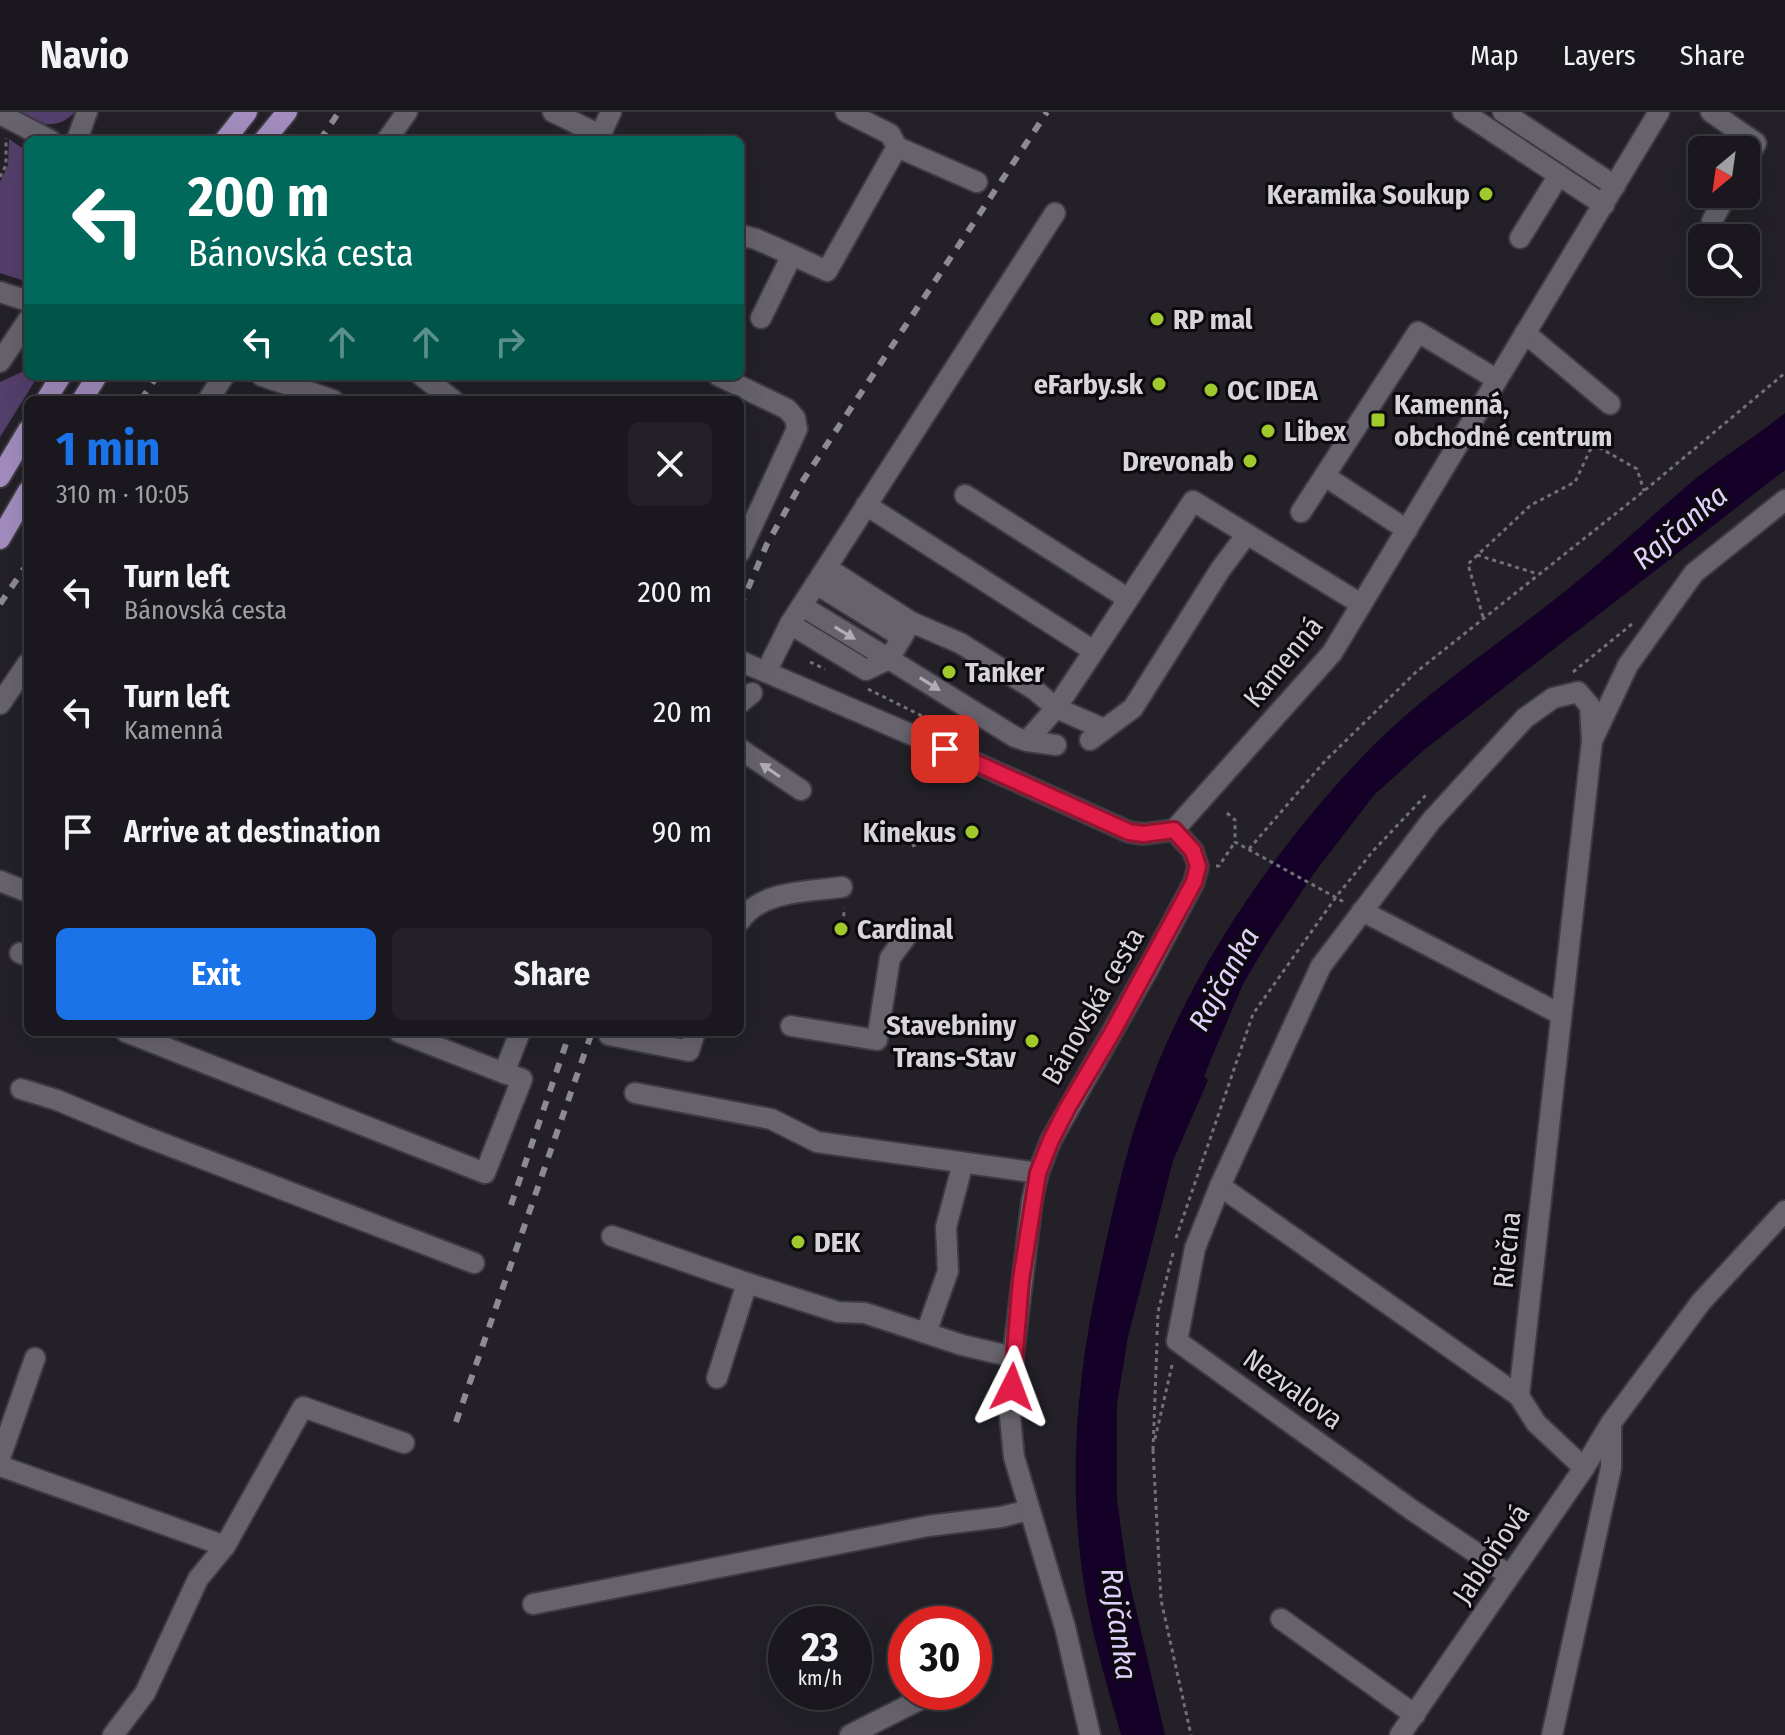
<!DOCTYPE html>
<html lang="en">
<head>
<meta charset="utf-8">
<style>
  body { margin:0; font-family:"Fira Sans Condensed",sans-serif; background:#232127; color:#f1f3f6; height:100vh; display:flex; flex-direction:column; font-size:30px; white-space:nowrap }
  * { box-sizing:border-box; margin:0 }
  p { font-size:26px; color:#9fa0a4 }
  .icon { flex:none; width:44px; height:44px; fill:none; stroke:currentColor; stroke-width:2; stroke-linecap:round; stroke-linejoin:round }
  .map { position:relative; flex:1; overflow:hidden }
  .sheet { position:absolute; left:24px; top:284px; width:720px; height:640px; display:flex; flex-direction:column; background:#1a181e; border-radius:12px; box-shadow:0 8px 32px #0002,0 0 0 2px #38373c }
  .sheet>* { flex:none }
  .hud { position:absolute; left:24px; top:24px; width:720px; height:244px; border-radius:12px; box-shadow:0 8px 32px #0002,0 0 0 2px #38373c; background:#00695c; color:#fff; overflow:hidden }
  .needle { width:52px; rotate:209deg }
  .tools { position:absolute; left:1688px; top:24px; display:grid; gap:16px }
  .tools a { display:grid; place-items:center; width:72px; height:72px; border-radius:12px; background:#1a181e; box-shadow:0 8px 32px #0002,0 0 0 2px #38373c; font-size:40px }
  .speed { position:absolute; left:768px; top:1494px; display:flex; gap:16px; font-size:40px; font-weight:700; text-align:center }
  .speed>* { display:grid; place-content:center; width:104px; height:104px; border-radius:50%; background:#1a181e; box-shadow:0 8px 32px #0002,0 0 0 2px #38373c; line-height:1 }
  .speed small { font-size:20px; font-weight:400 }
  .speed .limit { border:12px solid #d22; background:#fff; color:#111 }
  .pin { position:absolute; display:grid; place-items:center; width:68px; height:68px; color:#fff; margin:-34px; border-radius:16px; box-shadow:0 4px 12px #0006 }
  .me { position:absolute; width:88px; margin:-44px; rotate:3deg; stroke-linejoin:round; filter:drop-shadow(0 0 6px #0008) }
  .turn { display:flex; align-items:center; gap:28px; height:168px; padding:0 32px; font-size:36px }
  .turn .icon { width:104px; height:104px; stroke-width:2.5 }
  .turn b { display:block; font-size:56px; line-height:68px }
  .lanes { display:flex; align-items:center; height:76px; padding:0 32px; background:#0003; justify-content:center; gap:40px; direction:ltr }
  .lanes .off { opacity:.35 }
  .round { display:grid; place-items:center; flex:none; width:84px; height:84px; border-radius:12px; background:#232127 }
  .head { display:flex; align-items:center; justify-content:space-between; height:136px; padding:0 32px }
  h1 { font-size:48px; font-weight:700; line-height:60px; color:#1a73e8 }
  .action { display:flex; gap:16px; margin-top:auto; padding:16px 32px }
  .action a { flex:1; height:92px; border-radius:12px; background:#1a73e8; color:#fff; font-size:32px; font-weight:700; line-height:92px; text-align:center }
  .action a+a { background:#232127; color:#f1f3f6 }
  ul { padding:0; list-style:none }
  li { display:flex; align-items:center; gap:24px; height:120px; padding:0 32px }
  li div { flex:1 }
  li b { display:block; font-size:30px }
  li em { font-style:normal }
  header { display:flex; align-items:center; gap:48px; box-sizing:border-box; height:112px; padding:0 40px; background:#1a181e; border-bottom:2px solid #38373c }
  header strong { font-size:38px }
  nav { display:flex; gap:44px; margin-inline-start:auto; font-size:28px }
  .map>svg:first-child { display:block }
  .green { fill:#533f6b }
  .water { fill:#150127 }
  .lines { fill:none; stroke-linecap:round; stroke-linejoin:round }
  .minor-casing { stroke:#3d3a41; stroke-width:24 }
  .major-casing { stroke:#3d3a41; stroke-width:24 }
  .path { stroke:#737077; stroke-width:3; stroke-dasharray:4 4; stroke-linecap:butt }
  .minor { stroke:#67636d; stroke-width:20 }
  .major { stroke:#a28dbe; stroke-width:20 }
  .rail { stroke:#8d8b91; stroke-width:6; stroke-dasharray:10 10; stroke-linecap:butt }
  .oneway { fill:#b0adb4 }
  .route-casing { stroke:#92132f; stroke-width:20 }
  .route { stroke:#e11d48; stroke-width:14 }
  .poi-dot { fill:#a0c92b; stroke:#0c0a0e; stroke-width:3 }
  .labels { text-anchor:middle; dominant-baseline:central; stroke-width:6; stroke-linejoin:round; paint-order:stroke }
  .poi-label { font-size:28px; font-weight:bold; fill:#d7d5da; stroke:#0c0a0e; text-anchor:start }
  .street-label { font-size:28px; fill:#d7d5da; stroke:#0c0a0e }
  .water-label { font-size:30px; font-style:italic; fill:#e1cffc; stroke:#0c0a0e }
</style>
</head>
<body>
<header>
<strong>Navio</strong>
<nav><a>Map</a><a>Layers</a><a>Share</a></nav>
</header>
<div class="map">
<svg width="1785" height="1623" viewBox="0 0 1785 1623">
  <rect width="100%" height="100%" fill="#232028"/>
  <g class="green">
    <path d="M16 0H75C56 20 37 12 16 0Z"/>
    <polygon points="9,27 28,40 28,170 0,161 0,70 8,53"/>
    <polygon points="28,257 28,264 38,264 0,325 0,270"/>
  </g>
  <path class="water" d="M1785 301V358L1519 564 1424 638 1374 683 1315 760 1266 833 1243 872 1204 964 1208 968 1173 1049 1128 1225 1117 1292V1388L1127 1459 1165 1623H1121C1106 1569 1089 1514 1082 1458 1067 1349 1080 1246 1104 1139 1115 1089 1126 1039 1143 991 1185 867 1271 741 1361 646 1418 586 1489 539 1554 488 1601 452 1643 411 1688 373 1719 347 1754 326 1785 301Z"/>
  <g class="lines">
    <defs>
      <g id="minor">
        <polyline points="553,0 600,23"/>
        <polyline points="846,0 890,22 897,35 977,70"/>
        <polyline points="1463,0 1604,93"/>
        <polyline points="1503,0 1615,74"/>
        <polyline points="1711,0 1756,31 1746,49"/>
        <polyline points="0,2 50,28"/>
        <polyline points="77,28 87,0"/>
        <polyline points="387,28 407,0"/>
        <polyline points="598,28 611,0"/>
        <polyline points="1712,109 1727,82"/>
        <polyline points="740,123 756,127 792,143"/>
        <polyline points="1520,126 1559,63"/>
        <polyline points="0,180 28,189"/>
        <polyline points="761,206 792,143 827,159 897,35"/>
        <polyline points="1525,221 1610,292"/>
        <polyline points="0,250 28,208"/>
        <polyline points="262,264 333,288"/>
        <polyline points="422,264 453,288"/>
        <polyline points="719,264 787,297 795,306 797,317 740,440"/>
        <polyline points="208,288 224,264"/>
        <polyline points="1325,364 1407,418"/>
        <polyline points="965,383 1127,486"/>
        <polyline points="1301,400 1418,220 1496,267"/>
        <polyline points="816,472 902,525"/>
        <polyline points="802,494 889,547 911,510 827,456"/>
        <polyline points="911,510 960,531 1035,578 1056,596 1104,617"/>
        <polyline points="790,512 866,558 889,547 1015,625 1027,629 1056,596 1094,539 866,393"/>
        <polyline points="1094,539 1193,389 1361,492"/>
        <polyline points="740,549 945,637 1129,720 1143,722 1174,718 1332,541 1659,0"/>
        <polyline points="766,560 790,512 1055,101"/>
        <polyline points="740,591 752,581"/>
        <polyline points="0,592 28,551"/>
        <polyline points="1090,628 1133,596 1220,458 1247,422"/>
        <polyline points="1027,629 1056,633"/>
        <polyline points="740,637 801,678"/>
        <polyline points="0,769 28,780"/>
        <polyline points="1362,799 1560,902"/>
        <path d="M740 809C761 778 808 780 842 775"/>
        <polyline points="20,841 28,844"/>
        <polyline points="791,914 877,928 890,846 911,818"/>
        <polyline points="126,920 485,1061 522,967 504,961"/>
        <polyline points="399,920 504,961 520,920"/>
        <polyline points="609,923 689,939 695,920"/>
        <polyline points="21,977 57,988 141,1023 474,1151"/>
        <polyline points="635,981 771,1007 817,1030 1038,1061"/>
        <polyline points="1220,1074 1519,1284"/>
        <polyline points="612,1124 747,1171"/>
        <polyline points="926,1221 948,1159 946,1115 963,1051"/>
        <polyline points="717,1266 747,1171 838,1200 865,1201 962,1233 1013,1245"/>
        <polyline points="0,1346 35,1246"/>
        <polyline points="0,1354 225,1434"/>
        <polyline points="1584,1356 1536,1311 1519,1284 1592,629 1628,553 1694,461 1785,388"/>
        <polyline points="1509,1463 1412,1398 1177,1229 1195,1136 1220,1074 1321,854 1431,709 1525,606 1553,586 1578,580 1590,594 1592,629"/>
        <polyline points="533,1492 928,1414 1001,1405 1029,1398"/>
        <polyline points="1281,1507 1415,1603"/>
        <polyline points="113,1623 145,1581 198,1467 225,1434 303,1295 404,1331"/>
        <polyline points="850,1623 919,1588"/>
        <polyline points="1090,1623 1065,1515 1014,1345 1010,1304 1013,1245 1032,1089 1038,1061 1051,1028 1149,855 1194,770 1198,754 1193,739 1174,718"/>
        <polyline points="1400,1623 1584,1356 1611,1311 1701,1190 1785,1099"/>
        <polyline points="1552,1623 1611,1356 1611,1311"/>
      </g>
      <g id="major">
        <polyline points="225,28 247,0"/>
        <polyline points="264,28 287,0"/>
        <polyline points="46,288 61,264"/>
        <polyline points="82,288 97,264"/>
        <polyline points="0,365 28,318"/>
        <polyline points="0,427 28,379"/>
      </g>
    </defs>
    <use href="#minor" class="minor-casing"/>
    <use href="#major" class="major-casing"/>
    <g class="path">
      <polyline points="0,65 6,53 6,26"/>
      <polyline points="1477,443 1538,462"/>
      <polyline points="1483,505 1468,452 1531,393 1575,370 1593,332 1637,357 1644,379"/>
      <polyline points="810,550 825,557"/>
      <polyline points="1573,560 1632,512"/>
      <polyline points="868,577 922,604"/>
      <polyline points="1227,701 1235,708 1235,730 1344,790"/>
      <polyline points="912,734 944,724"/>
      <polyline points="1249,737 1325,649 1415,561 1644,379 1785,261"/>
      <polyline points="1216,754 1219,754 1235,730"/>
      <polyline points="842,812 845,796"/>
      <polyline points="1176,1126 1253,902 1336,785 1373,739 1426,683"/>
      <polyline points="1157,1223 1158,1200 1173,1141"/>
      <polyline points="1155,1327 1173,1249"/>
      <polyline points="1153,1338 1157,1231"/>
      <polyline points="1153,1338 1161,1488 1191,1623"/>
    </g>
    <use href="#minor" class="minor"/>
    <use href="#major" class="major"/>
    <g class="rail">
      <polyline points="320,28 339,0"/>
      <polyline points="141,288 157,264"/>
      <polyline points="0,492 28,451"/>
      <polyline points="740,495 767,432 802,370 1047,0"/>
      <polyline points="511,1093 570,920"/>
      <polyline points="456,1310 592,920"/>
    </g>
  </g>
  <defs><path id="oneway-solid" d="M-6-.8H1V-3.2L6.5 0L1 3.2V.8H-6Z" transform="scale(2)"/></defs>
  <g class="oneway">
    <use href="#oneway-solid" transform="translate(845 521) rotate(31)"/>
    <use href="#oneway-solid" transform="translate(930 572) rotate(32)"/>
    <use href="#oneway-solid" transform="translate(770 658) rotate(-146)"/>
  </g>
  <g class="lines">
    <defs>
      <polyline id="route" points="945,637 1129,720 1143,722 1174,718 1193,739 1198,754 1194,770 1113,919 1068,995 1051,1028 1038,1061 1021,1168 1012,1275"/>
    </defs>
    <use href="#route" class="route-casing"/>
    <use href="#route" class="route"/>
  </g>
  <g class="poi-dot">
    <circle cx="1486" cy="82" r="8"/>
    <circle cx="1157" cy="207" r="8"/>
    <circle cx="1159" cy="272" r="8"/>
    <circle cx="1211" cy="278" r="8"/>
    <rect x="1370" y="300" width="16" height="16" rx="4"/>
    <circle cx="1268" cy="319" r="8"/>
    <circle cx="1250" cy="349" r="8"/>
    <circle cx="949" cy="560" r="8"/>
    <circle cx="972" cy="720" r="8"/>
    <circle cx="841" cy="817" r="8"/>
    <circle cx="1032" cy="929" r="8"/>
    <circle cx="798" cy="1130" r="8"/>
  </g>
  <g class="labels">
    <g class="poi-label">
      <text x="1470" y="82" text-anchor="end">Keramika Soukup</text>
      <text x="1173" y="207">RP mal</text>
      <text x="1143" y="272" text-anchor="end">eFarby.sk</text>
      <text x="1227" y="278">OC IDEA</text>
      <text x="1394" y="292">Kamenná,<tspan x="1394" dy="32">obchodné centrum</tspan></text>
      <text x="1284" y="319">Libex</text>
      <text x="1234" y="349" text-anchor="end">Drevonab</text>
      <text x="965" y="560">Tanker</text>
      <text x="956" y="720" text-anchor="end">Kinekus</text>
      <text x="857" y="817">Cardinal</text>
      <text x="1016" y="913" text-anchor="end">Stavebniny<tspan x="1016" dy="32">Trans-Stav</tspan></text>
      <text x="814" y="1130">DEK</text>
    </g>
    <g class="street-label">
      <text transform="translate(1283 550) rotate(-51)">Kamenná</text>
      <text transform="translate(1093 894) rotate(-60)">Bánovská cesta</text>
      <text transform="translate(1507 1138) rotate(-84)">Riečna</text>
      <text transform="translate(1293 1277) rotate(36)">Nezvalova</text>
      <text transform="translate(1491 1442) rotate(-56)">Jabloňová</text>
    </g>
    <g class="water-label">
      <text transform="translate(1680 415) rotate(-40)">Rajčanka</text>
      <text transform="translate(1224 867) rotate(-61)">Rajčanka</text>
      <text transform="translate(1119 1512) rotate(82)">Rajčanka</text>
    </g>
  </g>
</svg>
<div class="tools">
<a><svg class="needle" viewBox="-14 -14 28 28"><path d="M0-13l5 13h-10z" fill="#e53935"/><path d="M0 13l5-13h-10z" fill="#9fa0a4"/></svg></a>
<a><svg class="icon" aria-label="search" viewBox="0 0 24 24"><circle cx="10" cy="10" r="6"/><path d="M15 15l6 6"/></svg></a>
</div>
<div class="speed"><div>23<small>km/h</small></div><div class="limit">30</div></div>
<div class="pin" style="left:945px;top:637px;background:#d93025"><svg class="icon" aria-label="arrive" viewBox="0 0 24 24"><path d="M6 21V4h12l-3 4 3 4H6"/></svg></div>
<svg class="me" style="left:1012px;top:1275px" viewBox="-20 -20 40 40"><path d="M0-17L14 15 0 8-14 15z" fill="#e11d48" stroke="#fff" stroke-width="4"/></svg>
<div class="hud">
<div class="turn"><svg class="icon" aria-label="left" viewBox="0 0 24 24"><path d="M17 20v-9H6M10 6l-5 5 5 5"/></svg><div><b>200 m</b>Bánovská cesta</div></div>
<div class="lanes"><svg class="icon" aria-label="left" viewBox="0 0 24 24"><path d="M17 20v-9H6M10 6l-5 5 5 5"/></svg><svg class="icon off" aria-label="ahead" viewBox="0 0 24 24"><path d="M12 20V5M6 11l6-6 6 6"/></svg><svg class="icon off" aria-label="ahead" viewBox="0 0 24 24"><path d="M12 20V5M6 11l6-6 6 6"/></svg><svg class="icon off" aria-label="right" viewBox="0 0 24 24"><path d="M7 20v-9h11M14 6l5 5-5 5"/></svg></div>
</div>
<section class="sheet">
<div class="head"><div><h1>1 min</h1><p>310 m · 10:05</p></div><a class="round"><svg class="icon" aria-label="close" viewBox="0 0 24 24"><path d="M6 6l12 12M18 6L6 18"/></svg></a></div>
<ul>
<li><svg class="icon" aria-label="left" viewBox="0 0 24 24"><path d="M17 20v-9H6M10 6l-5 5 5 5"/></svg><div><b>Turn left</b><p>Bánovská cesta</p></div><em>200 m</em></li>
<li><svg class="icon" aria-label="left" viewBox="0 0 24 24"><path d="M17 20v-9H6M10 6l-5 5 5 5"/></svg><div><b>Turn left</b><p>Kamenná</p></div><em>20 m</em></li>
<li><svg class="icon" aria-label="arrive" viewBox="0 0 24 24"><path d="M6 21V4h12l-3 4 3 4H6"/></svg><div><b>Arrive at destination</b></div><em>90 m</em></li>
</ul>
<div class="action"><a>Exit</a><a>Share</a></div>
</section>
</div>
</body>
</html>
